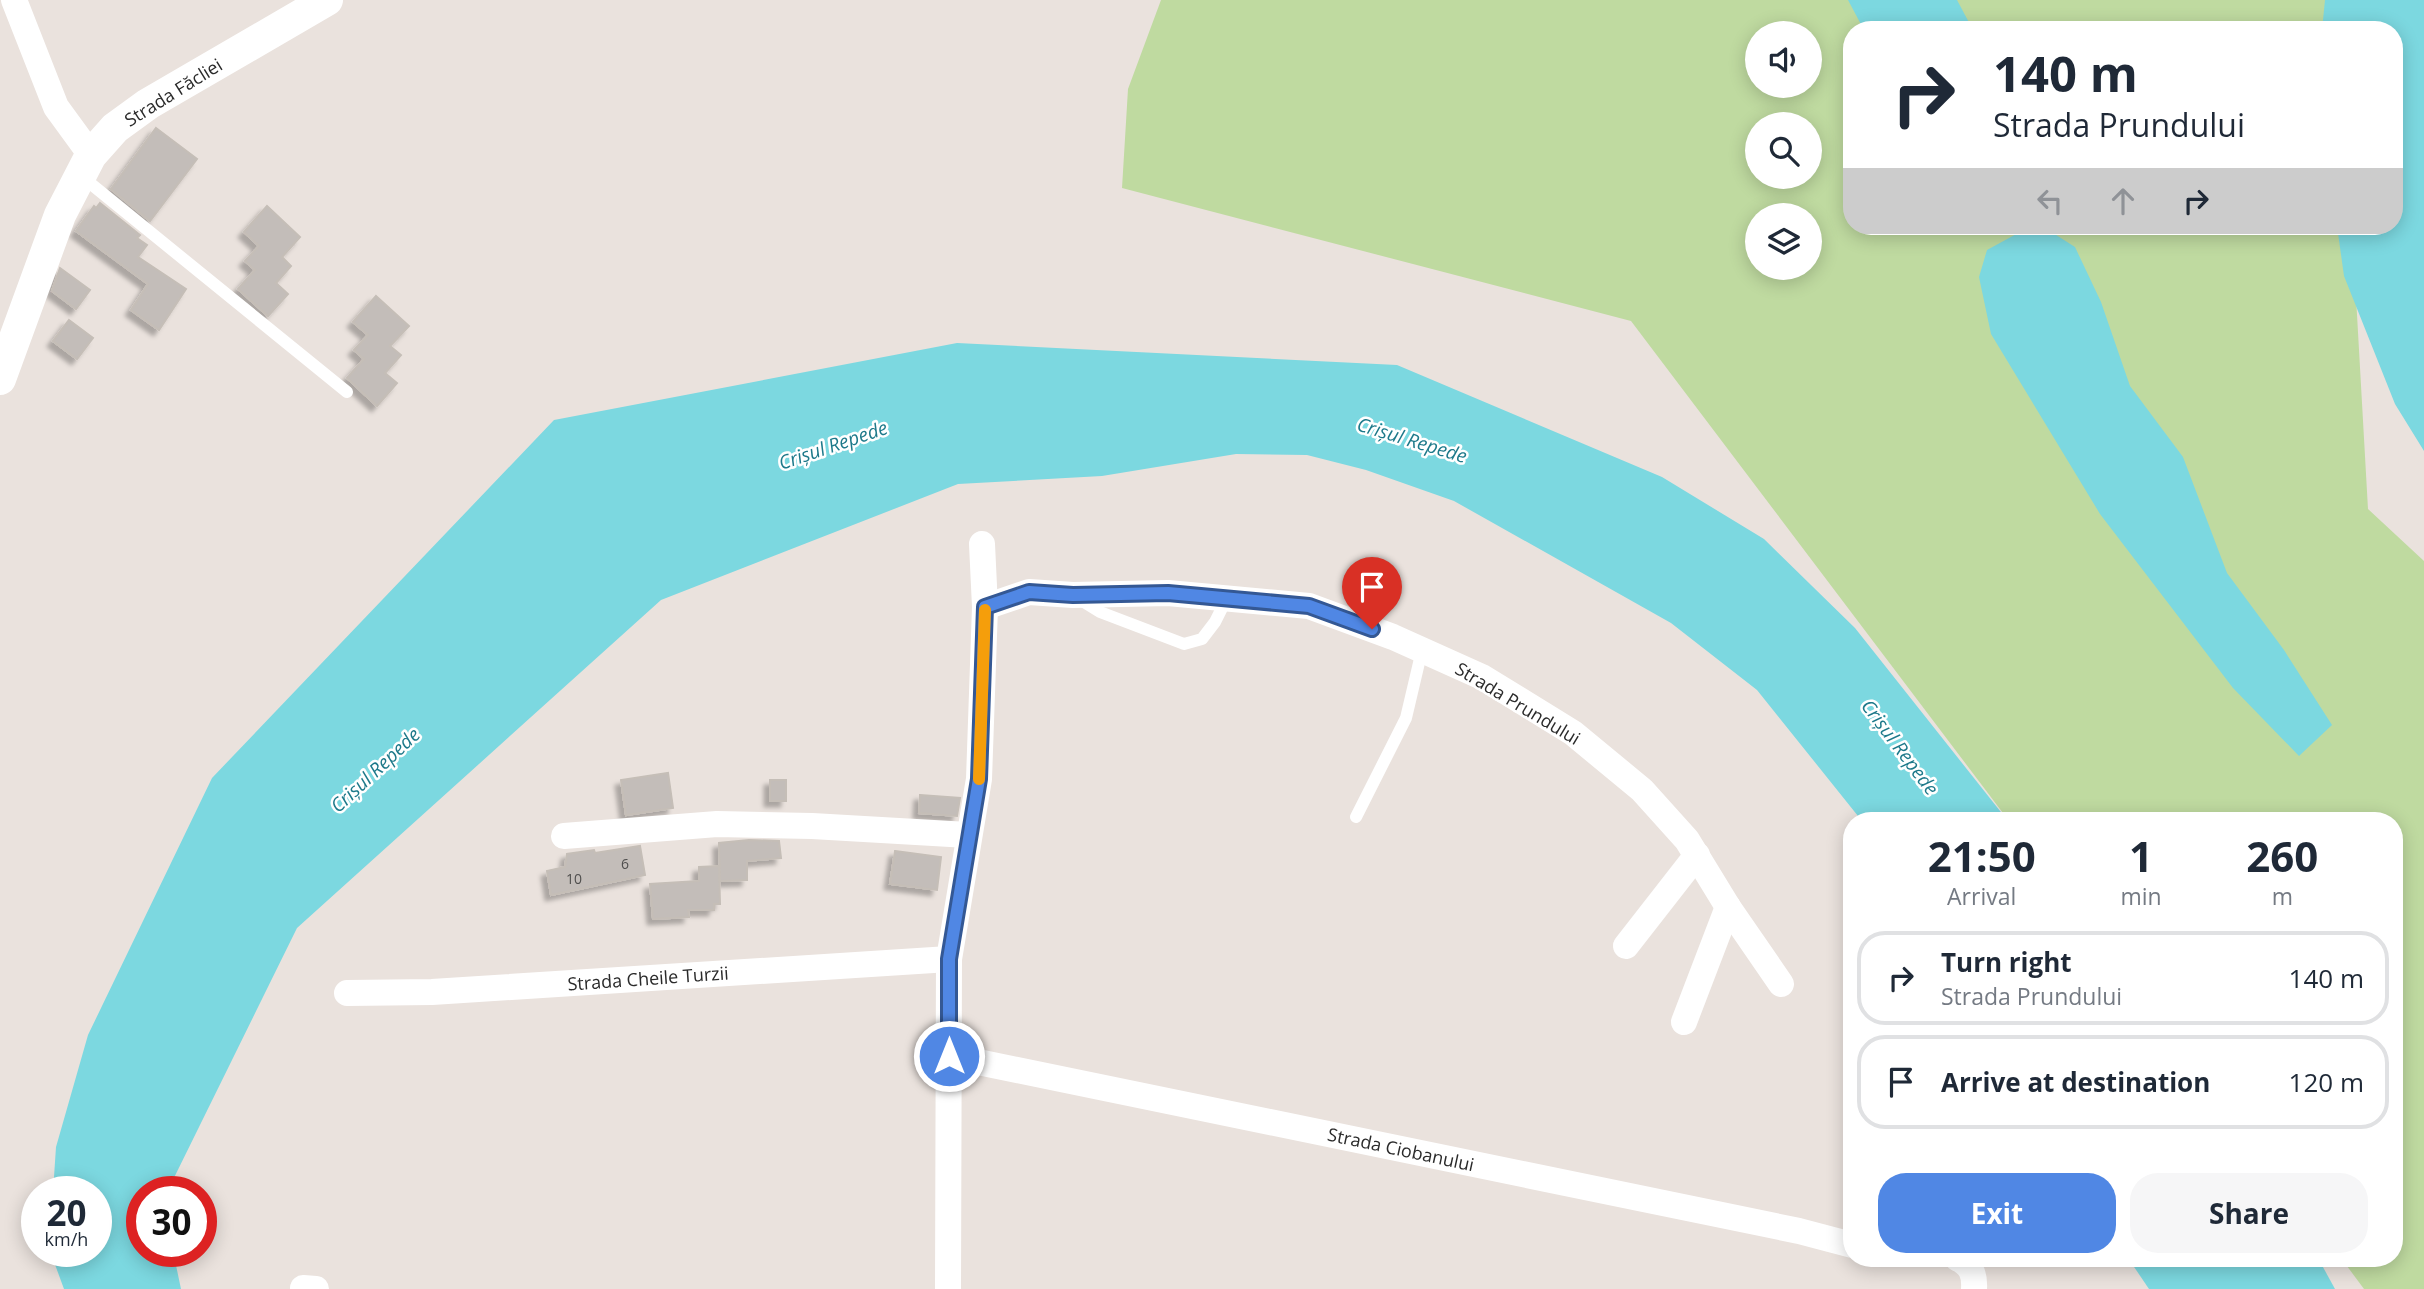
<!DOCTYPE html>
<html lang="en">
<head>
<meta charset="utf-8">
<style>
  body { margin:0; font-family:"Open Sans",sans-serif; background:#f6f6f7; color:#1f2937; height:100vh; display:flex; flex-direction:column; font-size:26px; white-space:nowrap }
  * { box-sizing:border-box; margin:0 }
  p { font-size:23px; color:#747a83 }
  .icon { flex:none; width:38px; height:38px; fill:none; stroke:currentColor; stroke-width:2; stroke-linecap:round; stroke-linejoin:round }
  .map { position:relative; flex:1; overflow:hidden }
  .sheet { position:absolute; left:1843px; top:812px; width:560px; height:455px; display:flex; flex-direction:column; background:#fff; border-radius:28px; box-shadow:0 4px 18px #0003 }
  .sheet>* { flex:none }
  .hud { position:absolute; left:1843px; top:21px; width:560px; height:214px; border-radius:28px; box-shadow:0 4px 18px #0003; background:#fff; color:#1f2937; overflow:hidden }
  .fabs { position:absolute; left:1745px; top:21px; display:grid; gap:14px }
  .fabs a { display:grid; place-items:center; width:77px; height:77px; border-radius:50%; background:#fff; box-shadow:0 4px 18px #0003; font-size:35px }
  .speed { position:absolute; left:21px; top:1176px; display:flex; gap:14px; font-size:35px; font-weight:700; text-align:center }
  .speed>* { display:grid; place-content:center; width:91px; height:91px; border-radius:50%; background:#fff; box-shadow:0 4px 18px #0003; line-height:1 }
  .speed small { font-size:18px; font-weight:400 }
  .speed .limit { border:10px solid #d22; background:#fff; color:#111 }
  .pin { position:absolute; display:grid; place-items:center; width:60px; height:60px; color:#fff; margin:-72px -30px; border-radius:50% 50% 50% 0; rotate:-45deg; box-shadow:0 0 7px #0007 }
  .pin .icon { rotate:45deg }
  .me { position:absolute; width:77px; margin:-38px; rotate:0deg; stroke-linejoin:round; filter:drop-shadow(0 0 5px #0008) }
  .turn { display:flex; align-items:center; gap:24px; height:147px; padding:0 35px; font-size:32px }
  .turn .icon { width:91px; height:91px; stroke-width:2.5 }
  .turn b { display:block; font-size:49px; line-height:60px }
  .lanes { display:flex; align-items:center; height:66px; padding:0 35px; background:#0003; justify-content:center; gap:35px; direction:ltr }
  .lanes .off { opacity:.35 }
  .eta { display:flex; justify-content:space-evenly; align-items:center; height:119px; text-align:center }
  .eta b { font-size:42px; font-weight:700; line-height:49px }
  .action { display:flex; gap:14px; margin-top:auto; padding:14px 35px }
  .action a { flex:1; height:80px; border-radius:28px; background:#5087e4; color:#fff; font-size:28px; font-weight:700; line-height:80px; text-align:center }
  .action a+a { background:#f6f6f7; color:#1f2937 }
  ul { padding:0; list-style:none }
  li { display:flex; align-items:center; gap:21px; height:94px; margin:0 14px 10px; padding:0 21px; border:4px solid #e0e1e3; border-radius:28px }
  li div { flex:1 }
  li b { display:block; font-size:26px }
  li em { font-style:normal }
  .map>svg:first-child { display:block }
  .green { fill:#bfdaa0; fill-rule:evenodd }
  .water { fill:#7cd8e0 }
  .building { fill:#c3bdb9; stroke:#c5beb7; stroke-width:2; filter:url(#shadow) }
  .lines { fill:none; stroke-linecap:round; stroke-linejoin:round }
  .service { stroke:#fff; stroke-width:12 }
  .minor { stroke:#fff; stroke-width:26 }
  .tertiary { stroke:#fff; stroke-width:32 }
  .route-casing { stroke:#345894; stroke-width:18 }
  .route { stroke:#5087e4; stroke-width:12 }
  .slow { stroke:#f59e0b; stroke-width:12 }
  .labels { text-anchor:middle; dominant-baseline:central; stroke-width:5; stroke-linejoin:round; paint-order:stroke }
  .number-label { font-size:14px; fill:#504f4e }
  .street-label { font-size:18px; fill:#2a2a2a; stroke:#fff }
  .water-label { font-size:19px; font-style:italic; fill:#1d798a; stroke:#fff }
</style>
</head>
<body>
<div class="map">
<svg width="2424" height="1289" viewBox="0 0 2424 1289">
  <defs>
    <filter id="shadow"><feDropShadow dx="-5.5" dy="5.5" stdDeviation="2" flood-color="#0004"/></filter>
  </defs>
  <rect width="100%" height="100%" fill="#eae2dd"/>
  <path class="green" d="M1161 0H2340L2341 30H1852V226H2352L2368 509 2424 561V1289H2364L2341 1258H2394V821H2009L1631 321 1122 188 1128 89ZM1757 33H1810V86H1757ZM1757 124H1810V177H1757ZM1757 215H1810V268H1757Z"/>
  <g class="water">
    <polygon points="1848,0 1957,0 1973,30 1864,30"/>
    <polygon points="2325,0 2424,0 2424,451 2395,404 2344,276 2337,226 2394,226 2394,30 2322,30"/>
    <polygon points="2031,226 2042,226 2075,247 2101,302 2130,386 2183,457 2227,573 2284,650 2332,725 2299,756 2233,688 2100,514 1991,334 1979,277 1987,250"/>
    <polygon points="957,343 1397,365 1662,477 1764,539 1855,628 2008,821 1862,821 1757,690 1671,623 1454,501 1366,470 1307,455 1236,454 1102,476 958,484 661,600 297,928 167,1192 142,1192 142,1251 173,1251 181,1289 64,1289 50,1251 96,1251 96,1192 53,1192 56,1147 88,1035 212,778 554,420"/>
    <polygon points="2128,1258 2318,1258 2335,1289 2149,1289"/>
  </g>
  <g class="building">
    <polygon points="156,128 197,159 150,221 111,189"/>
    <polygon points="100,203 140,235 137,238 147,245 138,257 186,289 159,330 131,310 148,284 76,231 94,206 96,208"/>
    <polygon points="267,206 300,237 282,257 291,266 276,283 288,294 268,316 238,289 255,270 245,261 259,246 244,232"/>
    <polygon points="60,268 90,290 76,309 52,291"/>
    <polygon points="376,296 409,326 390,346 401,355 385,373 397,383 377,406 347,378 364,359 354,350 368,335 353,322"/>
    <polygon points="69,320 93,338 77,359 53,341"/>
    <polygon points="668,773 673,808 626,815 621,780"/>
    <rect x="770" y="780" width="16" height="21"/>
    <polygon points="920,795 960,798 957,816 919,813"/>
    <polygon points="749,840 779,841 781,858 747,861 747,880 720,881 719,843"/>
    <polygon points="640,846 645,875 551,895 547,871 565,867 567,854 594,850 595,853"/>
    <polygon points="895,851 941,857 937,890 890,884"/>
    <polygon points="719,866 720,904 714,904 714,910 688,910 689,917 653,919 650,884 699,881 699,867"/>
  </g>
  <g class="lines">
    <g class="service">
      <polyline points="80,175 347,392"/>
      <polyline points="1079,599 1100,612 1184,644 1202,639 1215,622 1227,598"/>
      <polyline points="1356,817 1406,718 1422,650"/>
    </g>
    <g class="minor">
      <polyline points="14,0 56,107 91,155"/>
      <polyline points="985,607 1029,592 1073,595 1168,593 1309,606 1393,637 1482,677 1573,733 1642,790 1687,840 1728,907 1781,984"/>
      <polyline points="564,836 717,824 812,826 968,835"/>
      <polyline points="1626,946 1697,855"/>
      <polyline points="347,993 432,992 949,959"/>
      <polyline points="1684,1022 1728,907"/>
      <polyline points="949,1056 1799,1231 1852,1245"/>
      <path d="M1957 1258C1971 1265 1975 1274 1974 1289"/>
      <polyline points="303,1288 316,1289"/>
      <polyline points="948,1289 949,959 979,779 985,607 982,544"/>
    </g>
    <polyline class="tertiary" points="0,379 60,215 91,155 115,128 148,104 327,0"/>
  </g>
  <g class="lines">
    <defs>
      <polyline id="route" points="949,1056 949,959 979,779 985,607 1029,592 1073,595 1168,593 1309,606 1372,629"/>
    </defs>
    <use href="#route" class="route-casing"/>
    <use href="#route" class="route"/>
    <polyline class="slow" points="979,779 985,610"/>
  </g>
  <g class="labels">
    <g class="number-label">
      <text x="625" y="863">6</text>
      <text x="574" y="878">10</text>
    </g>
    <g class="street-label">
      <text transform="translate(173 92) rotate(-32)">Strada Făcliei</text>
      <text transform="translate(1518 703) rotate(31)">Strada Prundului</text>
      <text transform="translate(648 978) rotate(-4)">Strada Cheile Turzii</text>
      <text transform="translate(1401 1149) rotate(12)">Strada Ciobanului</text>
    </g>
    <g class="water-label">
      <text transform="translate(1412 440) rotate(17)">Crișul Repede</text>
      <text transform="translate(833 445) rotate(-19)">Crișul Repede</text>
      <text transform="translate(1900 747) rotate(53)">Crișul Repede</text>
      <text transform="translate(375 770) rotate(-43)">Crișul Repede</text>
    </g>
  </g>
</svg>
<div class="fabs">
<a><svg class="icon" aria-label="sound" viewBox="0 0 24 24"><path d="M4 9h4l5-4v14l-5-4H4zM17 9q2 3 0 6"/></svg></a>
<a><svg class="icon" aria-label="search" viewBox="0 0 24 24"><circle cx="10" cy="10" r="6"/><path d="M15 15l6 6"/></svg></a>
<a><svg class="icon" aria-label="layers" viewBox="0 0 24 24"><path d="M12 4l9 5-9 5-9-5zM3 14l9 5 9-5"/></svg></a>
</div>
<div class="speed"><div>20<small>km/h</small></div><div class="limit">30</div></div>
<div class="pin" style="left:1372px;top:629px;background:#d93025"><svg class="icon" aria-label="arrive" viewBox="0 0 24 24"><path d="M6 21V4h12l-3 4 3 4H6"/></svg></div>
<svg class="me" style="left:949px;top:1056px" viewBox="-20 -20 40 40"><circle r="17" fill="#5087e4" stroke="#fff" stroke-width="3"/><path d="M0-11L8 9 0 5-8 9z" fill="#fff"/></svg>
<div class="hud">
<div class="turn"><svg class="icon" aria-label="right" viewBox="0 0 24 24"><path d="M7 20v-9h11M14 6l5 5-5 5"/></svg><div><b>140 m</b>Strada Prundului</div></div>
<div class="lanes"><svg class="icon off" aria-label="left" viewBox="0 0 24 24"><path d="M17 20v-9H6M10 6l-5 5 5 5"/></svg><svg class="icon off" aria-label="ahead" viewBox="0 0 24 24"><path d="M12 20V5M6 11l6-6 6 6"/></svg><svg class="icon" aria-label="right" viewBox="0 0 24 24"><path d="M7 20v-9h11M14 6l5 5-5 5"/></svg></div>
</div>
<section class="sheet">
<div class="eta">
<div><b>21:50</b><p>Arrival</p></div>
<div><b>1</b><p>min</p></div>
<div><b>260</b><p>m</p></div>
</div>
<ul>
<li><svg class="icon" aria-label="right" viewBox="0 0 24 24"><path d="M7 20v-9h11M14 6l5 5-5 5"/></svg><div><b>Turn right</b><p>Strada Prundului</p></div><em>140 m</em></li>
<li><svg class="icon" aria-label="arrive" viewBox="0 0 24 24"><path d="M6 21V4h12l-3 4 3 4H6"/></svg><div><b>Arrive at destination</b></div><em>120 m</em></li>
</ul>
<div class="action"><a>Exit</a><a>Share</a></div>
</section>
</div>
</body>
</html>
